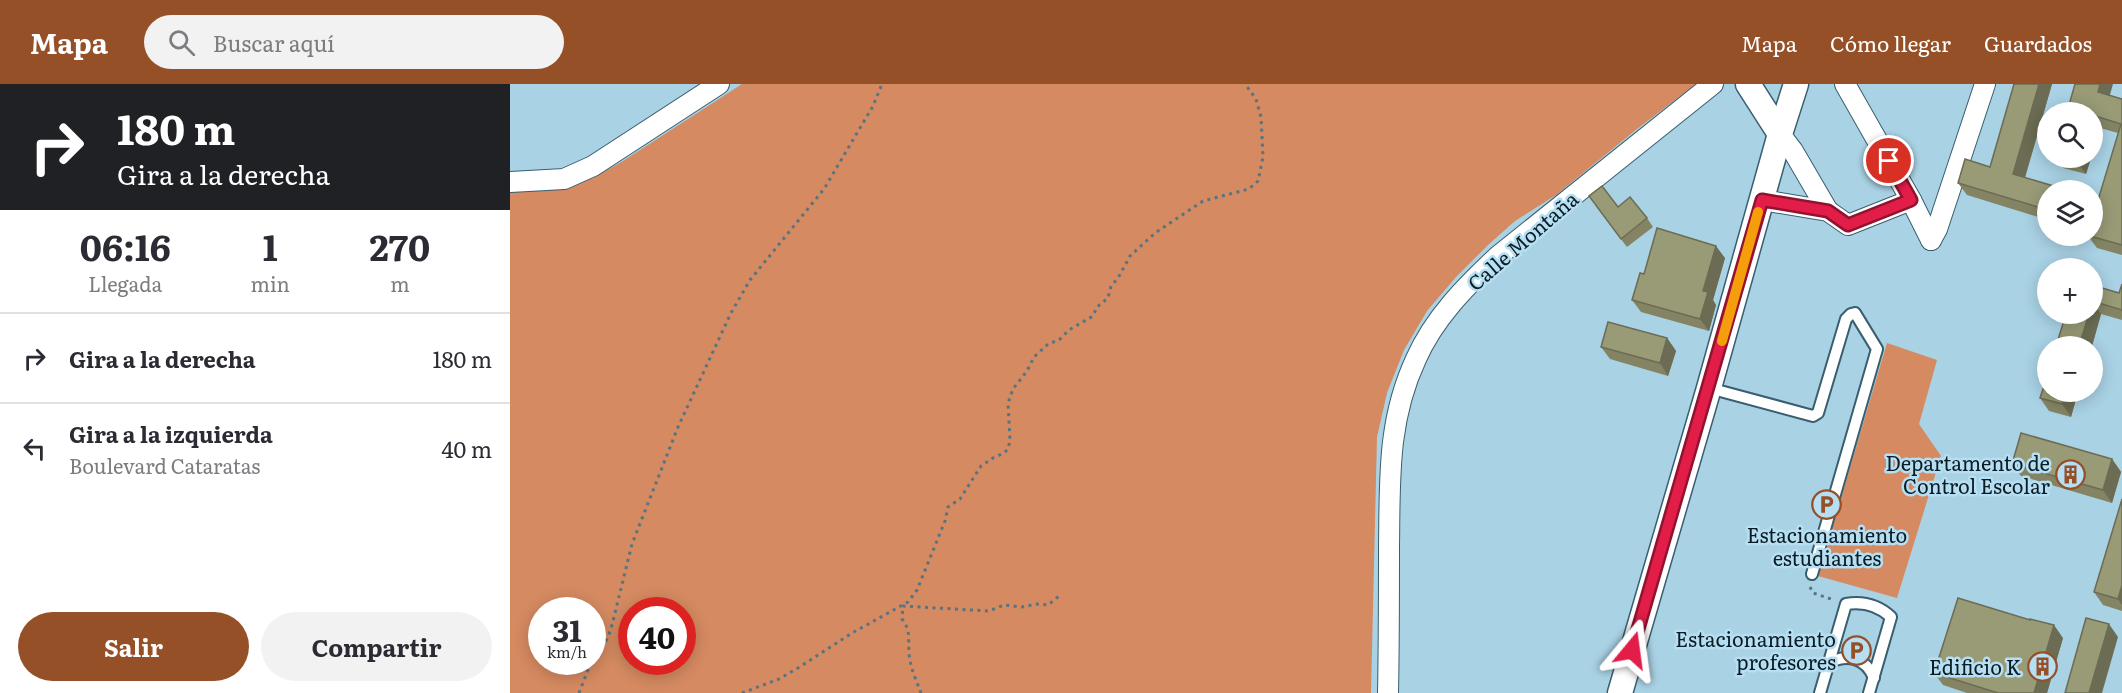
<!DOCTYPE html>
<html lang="es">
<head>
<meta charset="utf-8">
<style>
  body { margin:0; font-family:Literata,serif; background:#f2f2f3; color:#2b2b33; height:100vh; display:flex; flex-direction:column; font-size:22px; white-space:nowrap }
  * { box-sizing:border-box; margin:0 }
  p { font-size:20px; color:#7c7c81 }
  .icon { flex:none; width:33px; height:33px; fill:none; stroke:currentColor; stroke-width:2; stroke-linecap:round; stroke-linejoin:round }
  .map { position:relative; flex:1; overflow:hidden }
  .drawer { display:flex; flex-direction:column; background:#fff; width:510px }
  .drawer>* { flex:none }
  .top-card { background:#202124; color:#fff; overflow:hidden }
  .controls { position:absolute; left:1527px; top:18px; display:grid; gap:12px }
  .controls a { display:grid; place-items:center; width:66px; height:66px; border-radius:50%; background:#fff; box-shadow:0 3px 15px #0003; font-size:30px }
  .speed { position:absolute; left:18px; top:513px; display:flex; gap:12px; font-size:30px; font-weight:700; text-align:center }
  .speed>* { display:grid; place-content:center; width:78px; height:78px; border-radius:50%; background:#fff; box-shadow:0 3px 15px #0003; line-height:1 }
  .speed small { font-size:15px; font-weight:400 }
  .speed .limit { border:9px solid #d22; background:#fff; color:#111 }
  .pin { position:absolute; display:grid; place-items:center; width:51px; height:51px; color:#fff; margin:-26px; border:3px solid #fff; border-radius:50%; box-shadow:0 2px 6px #0007 }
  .me { position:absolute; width:66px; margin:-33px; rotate:16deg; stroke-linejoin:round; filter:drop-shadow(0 0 4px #0008) }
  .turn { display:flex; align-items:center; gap:21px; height:126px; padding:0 18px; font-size:27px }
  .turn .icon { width:78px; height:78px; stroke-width:2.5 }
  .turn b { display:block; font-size:42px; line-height:51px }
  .eta { display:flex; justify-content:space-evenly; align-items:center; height:102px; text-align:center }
  .eta b { font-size:36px; font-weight:700; line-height:42px }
  .primary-button { display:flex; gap:12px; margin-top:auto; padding:12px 18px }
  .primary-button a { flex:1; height:69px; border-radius:36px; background:#965028; color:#fff; font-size:24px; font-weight:700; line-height:69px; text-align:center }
  .primary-button a+a { background:#f2f2f3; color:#2b2b33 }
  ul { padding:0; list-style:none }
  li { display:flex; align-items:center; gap:18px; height:90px; padding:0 18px; border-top:2px solid #e1e1e2 }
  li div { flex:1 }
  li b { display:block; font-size:22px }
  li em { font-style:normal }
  header { display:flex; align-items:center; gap:36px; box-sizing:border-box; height:84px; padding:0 30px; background:#965028; color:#fff }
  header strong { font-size:28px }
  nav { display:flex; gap:33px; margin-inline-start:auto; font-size:21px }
  .search { width:420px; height:54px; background:#f2f2f3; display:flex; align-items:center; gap:15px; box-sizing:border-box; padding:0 21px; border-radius:33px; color:#7c7c81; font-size:22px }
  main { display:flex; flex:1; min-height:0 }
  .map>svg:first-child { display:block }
  .green { fill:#d58a61; fill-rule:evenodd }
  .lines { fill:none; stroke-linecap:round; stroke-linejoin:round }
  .service-casing { stroke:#395e6f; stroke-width:14 }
  .minor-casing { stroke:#395e6f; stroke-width:22 }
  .tertiary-casing { stroke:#395e6f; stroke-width:27 }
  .path { stroke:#587481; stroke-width:3; stroke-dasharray:3 4.5; stroke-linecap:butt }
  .service { stroke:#fff; stroke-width:10 }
  .minor { stroke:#fff; stroke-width:20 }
  .tertiary { stroke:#fff; stroke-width:24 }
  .wall { fill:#848465 }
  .shaded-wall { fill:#6b6c53 }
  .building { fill:#999a76; stroke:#6b6c53; stroke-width:1.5 }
  .route-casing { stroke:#92132f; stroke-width:15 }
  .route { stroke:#e11d48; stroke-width:10 }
  .slow { stroke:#f59e0b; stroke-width:10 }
  .labels { text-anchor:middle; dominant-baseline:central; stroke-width:5; stroke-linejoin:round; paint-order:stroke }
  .street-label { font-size:20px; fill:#0c1c23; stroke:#b6dff3 }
  .poi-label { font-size:20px; fill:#0c1c23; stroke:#b6dff3; text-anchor:end }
</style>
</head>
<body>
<header>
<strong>Mapa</strong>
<div class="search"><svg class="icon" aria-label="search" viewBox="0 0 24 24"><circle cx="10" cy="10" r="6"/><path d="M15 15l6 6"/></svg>Buscar aquí</div>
<nav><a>Mapa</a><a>Cómo llegar</a><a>Guardados</a></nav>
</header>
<main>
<section class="drawer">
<div class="top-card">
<div class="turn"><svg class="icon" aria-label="right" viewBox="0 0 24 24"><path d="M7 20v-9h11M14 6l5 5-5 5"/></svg><div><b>180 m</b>Gira a la derecha</div></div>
</div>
<div class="eta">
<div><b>06:16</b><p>Llegada</p></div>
<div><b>1</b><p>min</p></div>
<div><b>270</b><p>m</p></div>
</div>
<ul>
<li><svg class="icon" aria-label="right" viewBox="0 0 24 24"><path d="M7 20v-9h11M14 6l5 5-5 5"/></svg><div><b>Gira a la derecha</b></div><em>180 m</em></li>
<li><svg class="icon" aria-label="left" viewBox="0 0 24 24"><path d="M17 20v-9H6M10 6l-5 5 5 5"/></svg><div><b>Gira a la izquierda</b><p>Boulevard Cataratas</p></div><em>40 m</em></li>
</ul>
<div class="primary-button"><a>Salir</a><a>Compartir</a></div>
</section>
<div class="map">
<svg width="1612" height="609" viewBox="0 0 1612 609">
  <rect width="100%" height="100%" fill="#a9d2e5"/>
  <g class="green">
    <path d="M232 0H1186L1127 45 1046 111 1005 137 978 161 946 193 917 227 894 266 877 309 867 353 861 609H0V108L48 104 83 94 113 77ZM32 526H82V578H32ZM122 526H172V578H122Z"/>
    <polygon points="1377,259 1427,276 1409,340 1431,372 1387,514 1308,492"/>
  </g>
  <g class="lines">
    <defs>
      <g id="service">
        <polyline points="1199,304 1303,332 1308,329 1336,235 1341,230 1345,229 1367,265 1302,490"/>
        <path d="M1319 579C1337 569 1356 574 1364 594"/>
        <path d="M1310 609 1336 520C1354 517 1368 521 1381 533L1359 609"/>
      </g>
      <g id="minor">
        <polyline points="1335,0 1401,116 1421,156"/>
        <polyline points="1270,50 1283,67 1318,127"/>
        <polyline points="0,98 54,95 83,82 209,0"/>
        <polyline points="1252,116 1318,127 1338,141 1401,116"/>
        <polyline points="1421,156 1427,145 1475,0"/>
        <path d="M878 609C879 560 879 511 879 463 880 396 877 337 906 275 924 234 956 202 988 172L1203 0"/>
      </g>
      <g id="tertiary">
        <polyline points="1238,0 1270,50"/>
        <polyline points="1110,609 1199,304 1270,50 1286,0"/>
      </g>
    </defs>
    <use href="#service" class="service-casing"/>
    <use href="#minor" class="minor-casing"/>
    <use href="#tertiary" class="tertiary-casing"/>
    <g class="path">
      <polyline points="1300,503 1303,509 1324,516"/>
      <polyline points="82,575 96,557 101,545 122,460 168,343 221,229 240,196 314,105 363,22 372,0"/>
      <polyline points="69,609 81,578"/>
      <polyline points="232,609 269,595 288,584 342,549 398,518 407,506 435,437 438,423 450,415 471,382 483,374 494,369 498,365 500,356 498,319 503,305 517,287 524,273 538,260 549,256 559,246 583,232 587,223 598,214 601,202 608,194 620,172 645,149 693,117 739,105 748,97 753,73 751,33 746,15 735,0"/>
      <path d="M411 609C406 596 399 581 399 567 398 554 401 547 392 535L393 522 479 527 494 521 512 523 527 520 538 521 549 512"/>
    </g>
    <use href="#service" class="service"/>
    <use href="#minor" class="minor"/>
    <use href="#tertiary" class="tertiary"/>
  </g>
  <g class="wall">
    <polygon points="1504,0 1542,0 1515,94 1538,106 1538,136 1457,111 1448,99 1480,83"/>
    <polygon points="1600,11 1612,15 1612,171 1587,164 1578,152 1582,152 1608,49 1590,44 1582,69 1582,28"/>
    <polygon points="1546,74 1581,74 1576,90 1553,84"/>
    <polygon points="1085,121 1108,123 1137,134 1143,143 1117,163"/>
    <polygon points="1215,174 1203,216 1206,221 1199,247 1131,228 1122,216 1134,190"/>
    <polygon points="1612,200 1612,236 1591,230 1582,262 1582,201 1609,209"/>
    <polygon points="1157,254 1166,267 1158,292 1100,275 1091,263"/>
    <polygon points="1568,308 1561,333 1539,327 1530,314"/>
    <polygon points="1602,375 1611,388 1602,419 1511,392 1502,380"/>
    <polygon points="1612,415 1612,527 1593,521 1584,508"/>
    <polygon points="1553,554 1537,609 1457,609 1433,601 1424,589"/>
  </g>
  <g class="shaded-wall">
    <polygon points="1529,0 1542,0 1512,103 1503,90"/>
    <polygon points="1590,0 1603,0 1597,21 1588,8"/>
    <polygon points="1582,33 1590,44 1582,69"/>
    <polygon points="1569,74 1581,74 1576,90 1567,78"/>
    <polygon points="1206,162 1215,174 1203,216 1206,221 1199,247 1190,235 1193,207"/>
    <polygon points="1582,217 1591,230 1582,262 1569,262 1579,230 1582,230"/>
    <polygon points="1157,254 1166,267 1158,292 1150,279"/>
    <polygon points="1555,308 1568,308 1561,333 1552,320"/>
    <polygon points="1602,375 1611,388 1602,419 1593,406"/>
    <polygon points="1612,501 1612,521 1608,515"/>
    <polygon points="1599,540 1608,553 1592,609 1579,609"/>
    <polygon points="1544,541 1553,554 1537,609 1524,609"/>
  </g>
  <g class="building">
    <polygon points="1504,0 1529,0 1503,90 1557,106 1538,106 1538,126 1448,99 1455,75 1480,83"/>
    <polygon points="1565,0 1590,0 1588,8 1612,15 1612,161 1580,152 1582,152 1582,136 1611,40 1582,31 1582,28 1557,28"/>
    <polygon points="1553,74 1569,74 1567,78"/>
    <polygon points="1092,102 1108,123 1120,113 1137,134 1111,155 1079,112"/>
    <polygon points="1147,144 1206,162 1193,207 1198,208 1190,235 1122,216 1130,189 1134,190"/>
    <polygon points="1612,200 1612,226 1582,217 1582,201 1609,209"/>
    <polygon points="1556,230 1579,230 1569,262 1546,262"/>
    <polygon points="1098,238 1157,254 1150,279 1091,263"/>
    <polygon points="1538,290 1538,308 1555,308 1552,320 1530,314"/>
    <polygon points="1511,349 1602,375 1593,406 1502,380"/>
    <polygon points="1612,415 1612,501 1608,515 1584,508"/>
    <polygon points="1448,514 1520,536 1520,535 1544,541 1524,609 1488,609 1424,589"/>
    <polygon points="1576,534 1599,540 1579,609 1555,609"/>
  </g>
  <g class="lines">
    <defs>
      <polyline id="route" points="1122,566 1252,116 1318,127 1338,141 1401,116 1379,77"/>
    </defs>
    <use href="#route" class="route-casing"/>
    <use href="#route" class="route"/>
    <polyline class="slow" points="1212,257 1248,128"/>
  </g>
  <defs>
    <symbol id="building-ring" viewBox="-11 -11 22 22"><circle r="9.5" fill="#b6dff3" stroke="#965028" stroke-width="1.5"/><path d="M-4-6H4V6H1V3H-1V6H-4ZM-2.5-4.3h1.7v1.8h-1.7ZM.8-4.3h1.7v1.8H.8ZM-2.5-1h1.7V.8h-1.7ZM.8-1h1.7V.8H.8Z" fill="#965028"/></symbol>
    <symbol id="parking-ring" viewBox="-11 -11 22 22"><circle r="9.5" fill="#b6dff3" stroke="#965028" stroke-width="1.5"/><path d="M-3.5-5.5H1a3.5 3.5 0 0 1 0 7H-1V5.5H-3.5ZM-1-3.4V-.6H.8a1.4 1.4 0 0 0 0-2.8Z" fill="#965028"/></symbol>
  </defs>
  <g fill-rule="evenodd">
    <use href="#building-ring" x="1544" y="374" width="33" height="33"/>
    <use href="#parking-ring" x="1300" y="404" width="33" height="33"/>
    <use href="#parking-ring" x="1330" y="550" width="33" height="33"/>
    <use href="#building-ring" x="1516" y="566" width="33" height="33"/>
  </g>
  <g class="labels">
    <g class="street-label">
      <text transform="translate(1012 156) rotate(-41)">Calle Montaña</text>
    </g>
    <g class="poi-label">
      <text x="1540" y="378">Departamento de<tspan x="1540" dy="23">Control Escolar</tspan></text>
      <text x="1317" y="450" text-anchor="middle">Estacionamiento<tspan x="1317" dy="23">estudiantes</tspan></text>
      <text x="1326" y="554">Estacionamiento<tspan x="1326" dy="23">profesores</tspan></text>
      <text x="1511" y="582">Edificio K</text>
    </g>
  </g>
</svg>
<div class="controls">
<a><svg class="icon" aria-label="search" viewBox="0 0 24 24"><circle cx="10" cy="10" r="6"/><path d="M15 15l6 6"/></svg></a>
<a><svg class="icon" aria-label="layers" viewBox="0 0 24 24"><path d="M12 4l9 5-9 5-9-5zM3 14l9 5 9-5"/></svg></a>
<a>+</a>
<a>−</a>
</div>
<div class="speed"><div>31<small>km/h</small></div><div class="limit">40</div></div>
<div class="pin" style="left:1379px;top:77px;background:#d93025"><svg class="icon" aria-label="arrive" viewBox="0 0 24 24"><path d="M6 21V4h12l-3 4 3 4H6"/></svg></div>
<svg class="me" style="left:1122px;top:566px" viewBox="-20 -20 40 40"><path d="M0-17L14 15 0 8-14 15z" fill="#e11d48" stroke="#fff" stroke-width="4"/></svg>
</div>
</main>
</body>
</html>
